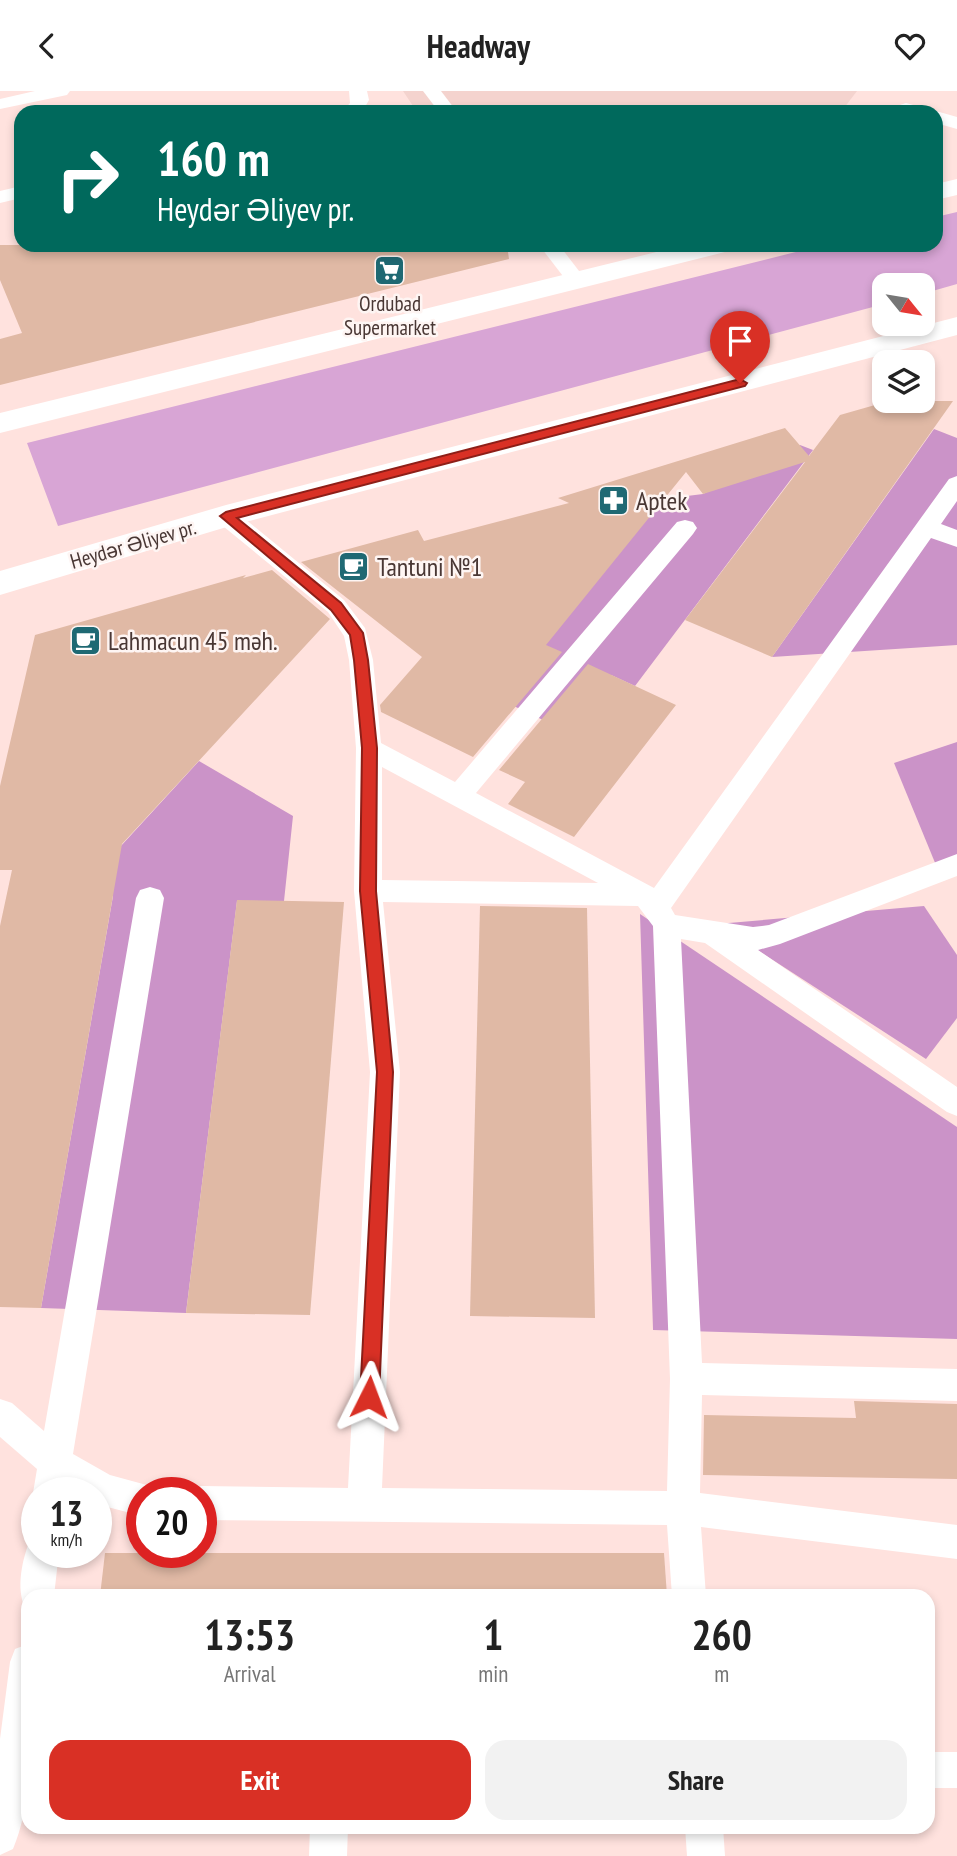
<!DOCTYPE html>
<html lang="en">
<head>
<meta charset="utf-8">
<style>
  body { margin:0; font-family:"PT Sans Narrow",sans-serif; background:#f2f2f2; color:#222; height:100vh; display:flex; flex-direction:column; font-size:26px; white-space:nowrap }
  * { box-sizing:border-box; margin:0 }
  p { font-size:23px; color:#767676 }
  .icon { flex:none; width:38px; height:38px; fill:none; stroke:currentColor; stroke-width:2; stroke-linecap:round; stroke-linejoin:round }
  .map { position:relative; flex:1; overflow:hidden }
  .sheet { position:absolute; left:21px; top:1498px; width:914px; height:245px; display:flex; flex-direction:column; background:#fff; border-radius:21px; box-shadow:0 4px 10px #0003 }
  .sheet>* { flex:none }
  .hud { position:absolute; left:14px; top:14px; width:929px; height:147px; border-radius:21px; box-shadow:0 4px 10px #0003; background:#00695c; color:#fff; overflow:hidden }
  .needle { width:46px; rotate:120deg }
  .tools { position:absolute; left:872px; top:182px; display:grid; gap:14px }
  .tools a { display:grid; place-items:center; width:63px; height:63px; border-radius:14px; background:#fff; box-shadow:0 4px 10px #0003; font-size:35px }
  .speed { position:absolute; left:21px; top:1386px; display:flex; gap:14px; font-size:35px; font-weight:700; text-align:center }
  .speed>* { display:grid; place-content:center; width:91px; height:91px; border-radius:50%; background:#fff; box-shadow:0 4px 10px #0003; line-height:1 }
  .speed small { font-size:18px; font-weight:400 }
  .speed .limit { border:10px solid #d22; background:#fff; color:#111 }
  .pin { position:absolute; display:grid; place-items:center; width:60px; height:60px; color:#fff; margin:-72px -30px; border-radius:50% 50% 50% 0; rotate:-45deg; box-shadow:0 0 7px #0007 }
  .pin .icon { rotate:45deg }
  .me { position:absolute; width:77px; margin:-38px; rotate:3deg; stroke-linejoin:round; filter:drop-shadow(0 0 5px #0008) }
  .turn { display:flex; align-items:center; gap:24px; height:147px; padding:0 28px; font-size:32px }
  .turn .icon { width:91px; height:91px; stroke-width:2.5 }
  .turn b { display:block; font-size:49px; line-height:60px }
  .eta { display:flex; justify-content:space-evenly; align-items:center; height:119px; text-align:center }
  .eta b { font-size:42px; font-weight:600; line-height:49px }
  .action { display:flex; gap:14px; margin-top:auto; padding:14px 28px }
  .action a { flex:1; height:80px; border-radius:21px; background:#d93025; color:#fff; font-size:28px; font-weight:600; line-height:80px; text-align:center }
  .action a+a { background:#f2f2f2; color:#222 }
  header { display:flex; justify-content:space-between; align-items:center; height:91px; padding:0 28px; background:#fff; font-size:32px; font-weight:600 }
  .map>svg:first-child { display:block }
  .built { fill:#f4d3ce }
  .green { fill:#d8a5d5 }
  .forest { fill:#cb93c8 }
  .building { fill:#e0b9a5 }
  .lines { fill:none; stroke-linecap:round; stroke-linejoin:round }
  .service { fill:#fff; fill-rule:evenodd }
  .secondary { fill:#fff; fill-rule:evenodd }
  .route { fill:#d93025; stroke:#8d1f18; stroke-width:2 }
  .labels { text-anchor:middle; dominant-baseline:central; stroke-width:5; stroke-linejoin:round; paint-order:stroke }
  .far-poi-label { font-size:21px; fill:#493734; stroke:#fef5f3 }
  .far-street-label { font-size:21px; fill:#493734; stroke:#fef5f3 }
  .poi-label { font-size:26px; fill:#493734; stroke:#fef5f3; text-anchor:start }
</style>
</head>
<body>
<header><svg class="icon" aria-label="back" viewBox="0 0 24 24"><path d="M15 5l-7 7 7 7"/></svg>Headway<svg class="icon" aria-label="heart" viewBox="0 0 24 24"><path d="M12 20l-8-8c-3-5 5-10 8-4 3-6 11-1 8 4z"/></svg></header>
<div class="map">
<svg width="957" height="1765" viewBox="0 0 957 1765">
  <rect width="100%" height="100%" fill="#ffe2de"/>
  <polygon class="built" points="403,0 857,0 841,21 417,21"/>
  <polygon class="green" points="957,121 957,193 922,203 922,194 884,194 884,213 58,435 27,352 824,154 936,154 936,126"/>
  <g class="forest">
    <polygon points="934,338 957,347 957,554 772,566"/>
    <polygon points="800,354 813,359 635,595 611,584 566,640 501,609 611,429 687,405 703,403"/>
    <polygon points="957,651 957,771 938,779 894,672"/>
    <polygon points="199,670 293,725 284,810 237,810 186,1222 41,1217 113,805 109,768"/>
    <polygon points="924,815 957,864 957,927 926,968 717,833"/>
    <polygon points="640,823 957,1036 957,1248 653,1239"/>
  </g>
  <g class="building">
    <polygon points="0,154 507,154 509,168 0,294 0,248 22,242 0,189"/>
    <polygon points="889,310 953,310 772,566 685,529 805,371 703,403 686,381 546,554 562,561 473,666 381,621 380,614 422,566 301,471 418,439 424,450 569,412 558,407 785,337 809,365 840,324"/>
    <polygon points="272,479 330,528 122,753 41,1217 0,1216 0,835 12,779 0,779 0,695 35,544 246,484 243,487"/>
    <polygon points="588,573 676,614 574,746 508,713 525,691 499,679"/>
    <polygon points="237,809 344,811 310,1224 186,1222"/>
    <polygon points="480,815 587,817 595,1227 470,1225"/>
    <polygon points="854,1310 957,1313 957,1388 703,1384 704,1324 856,1327"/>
    <polygon points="105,1462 664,1462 667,1505 100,1505"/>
  </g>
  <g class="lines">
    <g class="service">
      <polygon points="35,0 70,0 67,4 0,18 0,8"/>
      <polygon points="349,0 367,0 369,9 362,21 342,21 350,12"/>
      <polygon points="423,0 441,0 457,21 439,21"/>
      <polygon points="906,12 924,17 926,21 899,21 897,18 900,14"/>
      <polygon points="936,20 957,26 957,38 936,32 936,21 934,21"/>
      <polygon points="21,95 21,107 0,112 0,100"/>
      <polygon points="539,154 559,154 586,189 583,193 569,193"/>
      <path d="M957 385V410L941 433 957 439V456L931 447 671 817 675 824 753 836 769 834 957 763V785L780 853 758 859 957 996V1025L947 1021 705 852 681 848 702 1272 957 1278V1310L702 1304 700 1402 957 1434V1468L701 1436 706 1505H672L667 1434 201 1429V1402H188L201 1395 348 1397 370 981 354 800 356 657 349 569 344 545 328 521 218 431 215 425 218 419 226 417 234 419 344 509 365 537 373 569 381 652 455 691 677 431 685 429 693 431 697 437 693 443 476 702 654 797 949 388ZM382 676 598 792 382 789ZM383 811 638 815 653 835 670 1288 667 1400 382 1397 400 981Z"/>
      <polygon points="150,796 160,799 164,807 73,1363 110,1384 154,1396 156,1402 142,1402 142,1425 96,1413 96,1402 75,1402 68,1397 67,1402 37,1402 37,1411 33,1402 37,1378 0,1346 0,1308 12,1312 44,1340 136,807 140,799"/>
      <path d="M37 1446V1461H59L54 1505H28V1519L25 1517C16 1497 22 1469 30 1449Z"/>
      <path d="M28 1553C28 1617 38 1699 13 1758L0 1764V1648L10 1571 15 1558Z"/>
      <rect x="928" y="1661" width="29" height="36"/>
      <polygon points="310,1736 348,1736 347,1765 309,1765"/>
      <polygon points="685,1736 723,1736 725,1765 687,1765"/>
    </g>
    <g class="secondary">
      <polygon points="957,88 957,104 936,109 936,93"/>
      <polygon points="685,154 733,154 729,160 0,342 0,322"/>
      <polygon points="957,226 957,244 230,435 0,504 0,480 226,414"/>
    </g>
  </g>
  <polygon class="route" points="740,288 747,292 745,295 237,427 341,512 363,542 368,569 377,657 376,800 393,981 379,1306 376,1312 369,1315 363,1312 360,1306 377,981 360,800 362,657 354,569 350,544 331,519 220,425 226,421"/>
  <defs>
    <symbol id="supermarket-square" viewBox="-11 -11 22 22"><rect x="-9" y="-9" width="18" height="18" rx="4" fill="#1f6973" stroke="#fef5f3"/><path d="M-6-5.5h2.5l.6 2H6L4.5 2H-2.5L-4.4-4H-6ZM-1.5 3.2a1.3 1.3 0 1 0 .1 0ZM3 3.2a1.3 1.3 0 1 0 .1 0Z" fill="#fff"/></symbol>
    <symbol id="pharmacy-square" viewBox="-11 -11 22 22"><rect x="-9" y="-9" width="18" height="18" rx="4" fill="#1f6973" stroke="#fef5f3"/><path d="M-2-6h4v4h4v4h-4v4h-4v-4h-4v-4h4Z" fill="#fff"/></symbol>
    <symbol id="cafe-square" viewBox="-11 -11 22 22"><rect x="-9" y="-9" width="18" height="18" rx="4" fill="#1f6973" stroke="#fef5f3"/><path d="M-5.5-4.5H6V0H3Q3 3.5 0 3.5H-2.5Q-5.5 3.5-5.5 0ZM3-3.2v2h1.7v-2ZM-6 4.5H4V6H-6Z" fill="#fff"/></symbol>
  </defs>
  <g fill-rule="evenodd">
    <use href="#supermarket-square" x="372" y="162" width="35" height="35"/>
    <use href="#pharmacy-square" x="596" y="392" width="35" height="35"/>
    <use href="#cafe-square" x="336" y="458" width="35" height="35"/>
    <use href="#cafe-square" x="68" y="532" width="35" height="35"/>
  </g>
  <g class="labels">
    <g class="far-poi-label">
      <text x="390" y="212">Ordubad<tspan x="390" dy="24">Supermarket</tspan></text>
    </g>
    <g class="far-street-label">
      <text transform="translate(133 453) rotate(-16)">Heydər Əliyev pr.</text>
    </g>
    <g class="poi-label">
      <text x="636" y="409">Aptek</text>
      <text x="377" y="475">Tantuni №1</text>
      <text x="108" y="549">Lahmacun 45 mәh.</text>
    </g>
  </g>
</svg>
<div class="tools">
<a><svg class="needle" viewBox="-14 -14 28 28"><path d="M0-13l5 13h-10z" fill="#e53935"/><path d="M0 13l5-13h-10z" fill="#767676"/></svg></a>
<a><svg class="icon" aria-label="layers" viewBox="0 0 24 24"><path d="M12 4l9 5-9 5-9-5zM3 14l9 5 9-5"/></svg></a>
</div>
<div class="speed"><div>13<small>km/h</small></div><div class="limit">20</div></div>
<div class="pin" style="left:740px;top:292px;background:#d93025"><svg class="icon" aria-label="arrive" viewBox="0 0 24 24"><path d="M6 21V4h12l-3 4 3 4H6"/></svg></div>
<svg class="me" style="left:369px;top:1306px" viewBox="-20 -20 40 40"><path d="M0-17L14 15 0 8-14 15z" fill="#d93025" stroke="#fff" stroke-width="4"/></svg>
<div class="hud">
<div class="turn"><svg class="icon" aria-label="right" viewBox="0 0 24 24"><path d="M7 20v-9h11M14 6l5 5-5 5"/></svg><div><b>160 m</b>Heydər Əliyev pr.</div></div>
</div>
<section class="sheet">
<div class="eta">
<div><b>13:53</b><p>Arrival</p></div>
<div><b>1</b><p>min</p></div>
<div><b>260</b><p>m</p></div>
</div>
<div class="action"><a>Exit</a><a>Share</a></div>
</section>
</div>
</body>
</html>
